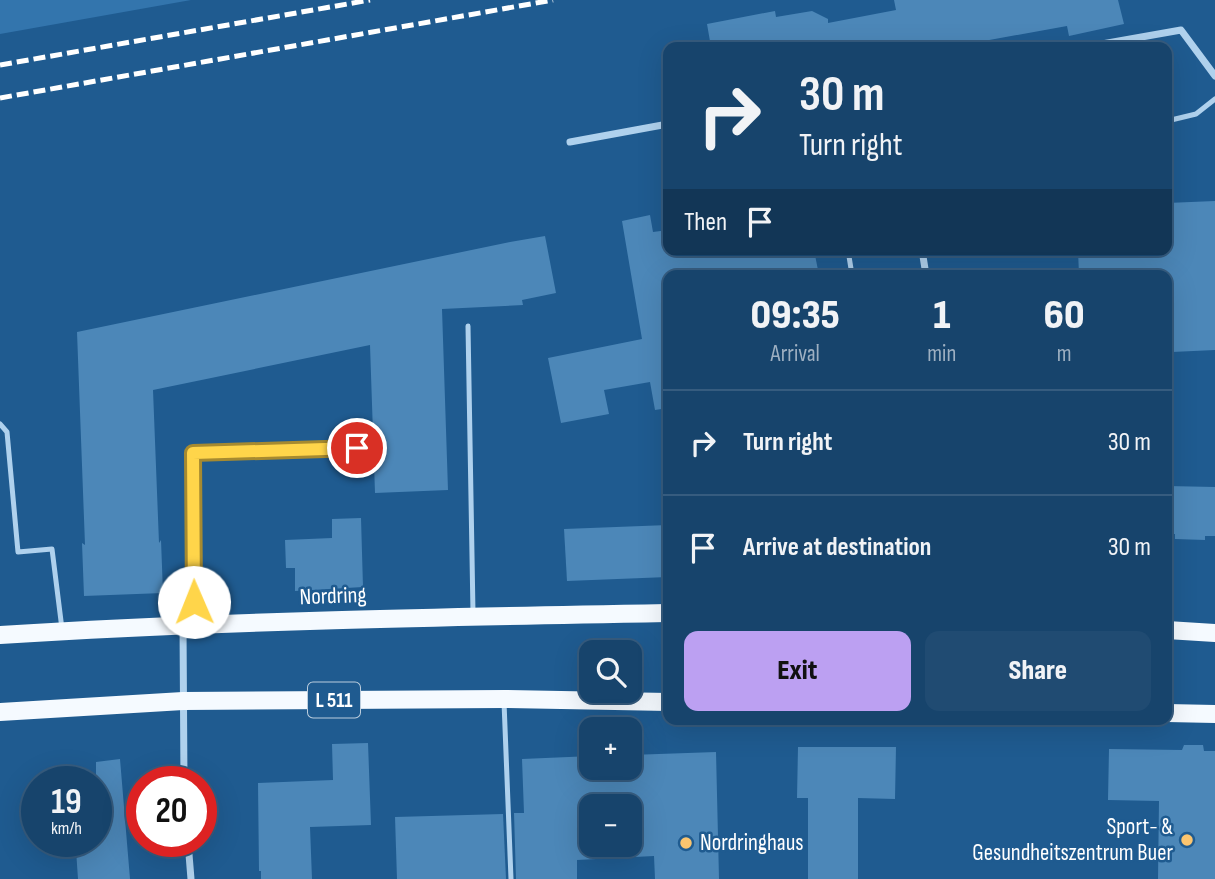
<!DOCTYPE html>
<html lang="en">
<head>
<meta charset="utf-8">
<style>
  body { margin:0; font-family:"Sofia Sans Condensed",sans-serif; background:#204b72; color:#f1f3f6; height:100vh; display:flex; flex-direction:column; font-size:26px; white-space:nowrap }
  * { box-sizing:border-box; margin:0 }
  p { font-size:23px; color:#9eb0c2 }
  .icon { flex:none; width:38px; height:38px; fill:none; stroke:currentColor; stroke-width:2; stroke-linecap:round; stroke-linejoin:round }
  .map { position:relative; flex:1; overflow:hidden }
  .side { position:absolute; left:663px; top:270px; width:509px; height:455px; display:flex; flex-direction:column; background:#17446c; border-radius:14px; box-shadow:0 7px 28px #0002,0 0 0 2px #365c7f }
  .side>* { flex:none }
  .hud { position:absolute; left:663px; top:42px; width:509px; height:214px; border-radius:14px; box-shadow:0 7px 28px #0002,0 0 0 2px #365c7f; background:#17446c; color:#f1f3f6; overflow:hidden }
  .fabs { position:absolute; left:579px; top:640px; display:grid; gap:14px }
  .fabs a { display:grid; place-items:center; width:63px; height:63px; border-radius:14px; background:#17446c; box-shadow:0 7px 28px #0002,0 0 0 2px #365c7f; font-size:35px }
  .speed { position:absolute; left:21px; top:766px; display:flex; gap:14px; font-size:35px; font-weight:700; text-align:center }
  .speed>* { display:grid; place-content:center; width:91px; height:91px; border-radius:50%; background:#17446c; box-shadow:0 7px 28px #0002,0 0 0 2px #365c7f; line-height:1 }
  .speed small { font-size:18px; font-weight:400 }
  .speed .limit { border:10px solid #d22; background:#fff; color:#111 }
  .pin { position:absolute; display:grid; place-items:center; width:60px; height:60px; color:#fff; margin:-30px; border:4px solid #fff; border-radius:50%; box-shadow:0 2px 7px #0007 }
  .me { position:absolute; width:77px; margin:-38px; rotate:359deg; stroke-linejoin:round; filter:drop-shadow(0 0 5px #0008) }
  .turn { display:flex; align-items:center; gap:24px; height:147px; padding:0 21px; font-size:32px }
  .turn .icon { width:91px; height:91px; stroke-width:2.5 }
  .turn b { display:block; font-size:49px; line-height:60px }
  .then { display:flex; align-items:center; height:66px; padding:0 21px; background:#0003; gap:14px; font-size:26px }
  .eta { display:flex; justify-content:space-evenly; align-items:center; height:119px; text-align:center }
  .eta b { font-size:42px; font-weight:800; line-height:49px }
  .cta { display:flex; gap:14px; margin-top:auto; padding:14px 21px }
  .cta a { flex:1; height:80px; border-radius:14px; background:#bca0f2; color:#111; font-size:28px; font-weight:800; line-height:80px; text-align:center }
  .cta a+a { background:#204b72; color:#f1f3f6 }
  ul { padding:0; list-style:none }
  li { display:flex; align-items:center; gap:21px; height:105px; padding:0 21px; border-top:2px solid #365c7f }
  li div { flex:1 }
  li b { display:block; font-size:26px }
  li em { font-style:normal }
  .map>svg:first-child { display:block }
  .green { fill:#3375ad }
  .building { fill:#4c87b8; fill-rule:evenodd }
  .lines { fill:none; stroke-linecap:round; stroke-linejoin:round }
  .lane { stroke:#afd1ed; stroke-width:5 }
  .street { stroke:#afd1ed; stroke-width:7 }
  .primary { stroke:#f5faff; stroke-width:18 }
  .rail { stroke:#fff; stroke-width:5; stroke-dasharray:12 5; stroke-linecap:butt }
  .route-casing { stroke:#a68a30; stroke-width:18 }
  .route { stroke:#ffd54a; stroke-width:12 }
  .poi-dot { fill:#fbc56f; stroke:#1f5b90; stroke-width:2.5 }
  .labels { text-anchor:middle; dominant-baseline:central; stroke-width:5; stroke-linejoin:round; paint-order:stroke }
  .shield { fill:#1f5b90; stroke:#bccede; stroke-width:2 }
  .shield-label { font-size:21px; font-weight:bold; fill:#fff }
  .street-label { font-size:23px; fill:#fff; stroke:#1f5b90 }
  .poi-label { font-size:23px; fill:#fff; stroke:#1f5b90; text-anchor:end }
</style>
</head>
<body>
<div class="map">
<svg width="1215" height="879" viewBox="0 0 1215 879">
  <rect width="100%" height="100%" fill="#1f5b90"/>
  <polygon class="green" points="0,0 191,0 0,34"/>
  <g class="building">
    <polygon points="894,0 1118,0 1124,24 1069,36 1067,26 951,47 711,47 707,24 775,11 776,17 812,11 828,19 828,23 896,10"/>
    <polygon points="1215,201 1215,350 1172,352 1171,324 1167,324 1167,275 1079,275 1078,250 1167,250 1167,203"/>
    <polygon points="650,215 653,232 668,230 668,250 814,250 819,275 668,275 668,408 655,410 650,382 604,390 609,414 561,423 548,358 642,339 622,221"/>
    <polygon points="545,236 556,293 522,300 523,305 442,309 448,490 375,493 370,345 153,390 159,543 161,540 163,593 84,596 82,543 85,545 77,332 510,242"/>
    <polygon points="1167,486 1215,487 1215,536 1205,536 1205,540 1175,539 1175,534 1167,534"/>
    <polygon points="361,518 363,587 295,591 295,568 286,568 285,540 332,538 332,519"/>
    <polygon points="668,525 668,577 567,581 564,529"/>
    <polygon points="368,743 371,825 310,827 312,879 261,879 261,871 259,871 258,783 333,780 332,744"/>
    <polygon points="1184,745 1203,745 1204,751 1215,751 1215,879 1158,879 1159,801 1108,800 1109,749 1182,750"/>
    <polygon points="798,747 896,747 895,799 858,798 858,879 808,879 808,798 797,798"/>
    <path d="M716 752 719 879H655L654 856 577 860V879H516L514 813H524L522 759 592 756V768H630V755ZM592 807H630V845H592Z"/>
    <polygon points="120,759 130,879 78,879 76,850 96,848 96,762"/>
    <polygon points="503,814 506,879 397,879 395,817"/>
  </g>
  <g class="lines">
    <g class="lane">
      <polyline points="1167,121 1196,114 1215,99"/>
      <polyline points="848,250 852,275"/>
      <polyline points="468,326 473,613"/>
      <polyline points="0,424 7,432 18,552 52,549 62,629"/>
      <polyline points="184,623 195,602 193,453 357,448"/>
      <polyline points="504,702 511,879"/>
    </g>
    <g class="street">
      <polyline points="1085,47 1181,30 1215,76"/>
      <polyline points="570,142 668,124"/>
      <polyline points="922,250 926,275"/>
      <polyline points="183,625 184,782"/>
      <polyline points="188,842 191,879"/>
    </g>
    <g class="primary">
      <polyline points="1167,630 1215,633"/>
      <path d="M0 635C223 621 446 617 668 613"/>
      <polyline points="0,712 183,701 504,699 668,702"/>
      <polyline points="1167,713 1215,714"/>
    </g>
    <g class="rail">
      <polyline points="0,65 370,0"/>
      <polyline points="0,98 553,0"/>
    </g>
  </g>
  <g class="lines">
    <defs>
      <polyline id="route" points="194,602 193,453 357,448"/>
    </defs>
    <use href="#route" class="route-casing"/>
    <use href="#route" class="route"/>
  </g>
  <g class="poi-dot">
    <circle cx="1187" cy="840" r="7"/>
    <circle cx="686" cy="843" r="7"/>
  </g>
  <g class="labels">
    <rect class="shield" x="308" y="682.5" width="52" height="35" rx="5"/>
    <g class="shield-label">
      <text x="334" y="700">L 511</text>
    </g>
    <g class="street-label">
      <text transform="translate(333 596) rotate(-2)">Nordring</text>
    </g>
    <g class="poi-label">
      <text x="1173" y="827">Sport- &amp;<tspan x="1173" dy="26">Gesundheitszentrum Buer</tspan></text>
      <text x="700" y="843" text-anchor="start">Nordringhaus</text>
    </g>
  </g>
</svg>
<div class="fabs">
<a><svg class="icon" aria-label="search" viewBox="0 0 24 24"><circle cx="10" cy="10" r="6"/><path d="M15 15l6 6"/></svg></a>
<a>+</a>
<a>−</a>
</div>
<div class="speed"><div>19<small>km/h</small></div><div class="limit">20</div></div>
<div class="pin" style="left:357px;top:448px;background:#d93025"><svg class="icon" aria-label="arrive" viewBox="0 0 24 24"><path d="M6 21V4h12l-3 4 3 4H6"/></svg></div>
<svg class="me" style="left:194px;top:602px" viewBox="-20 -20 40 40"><circle r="19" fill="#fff"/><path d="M0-13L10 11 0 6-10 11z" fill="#ffd54a"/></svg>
<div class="hud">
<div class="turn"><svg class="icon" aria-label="right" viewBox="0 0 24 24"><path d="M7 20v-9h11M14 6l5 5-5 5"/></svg><div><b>30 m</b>Turn right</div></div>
<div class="then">Then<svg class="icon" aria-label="arrive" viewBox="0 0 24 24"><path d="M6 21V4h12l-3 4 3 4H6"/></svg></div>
</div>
<section class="side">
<div class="eta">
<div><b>09:35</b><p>Arrival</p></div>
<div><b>1</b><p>min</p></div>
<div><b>60</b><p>m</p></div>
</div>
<ul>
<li><svg class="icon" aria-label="right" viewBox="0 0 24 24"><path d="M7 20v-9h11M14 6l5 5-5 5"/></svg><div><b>Turn right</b></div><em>30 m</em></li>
<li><svg class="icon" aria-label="arrive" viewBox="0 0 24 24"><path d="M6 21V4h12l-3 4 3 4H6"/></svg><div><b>Arrive at destination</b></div><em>30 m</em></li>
</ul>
<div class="cta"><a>Exit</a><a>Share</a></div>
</section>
</div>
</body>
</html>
